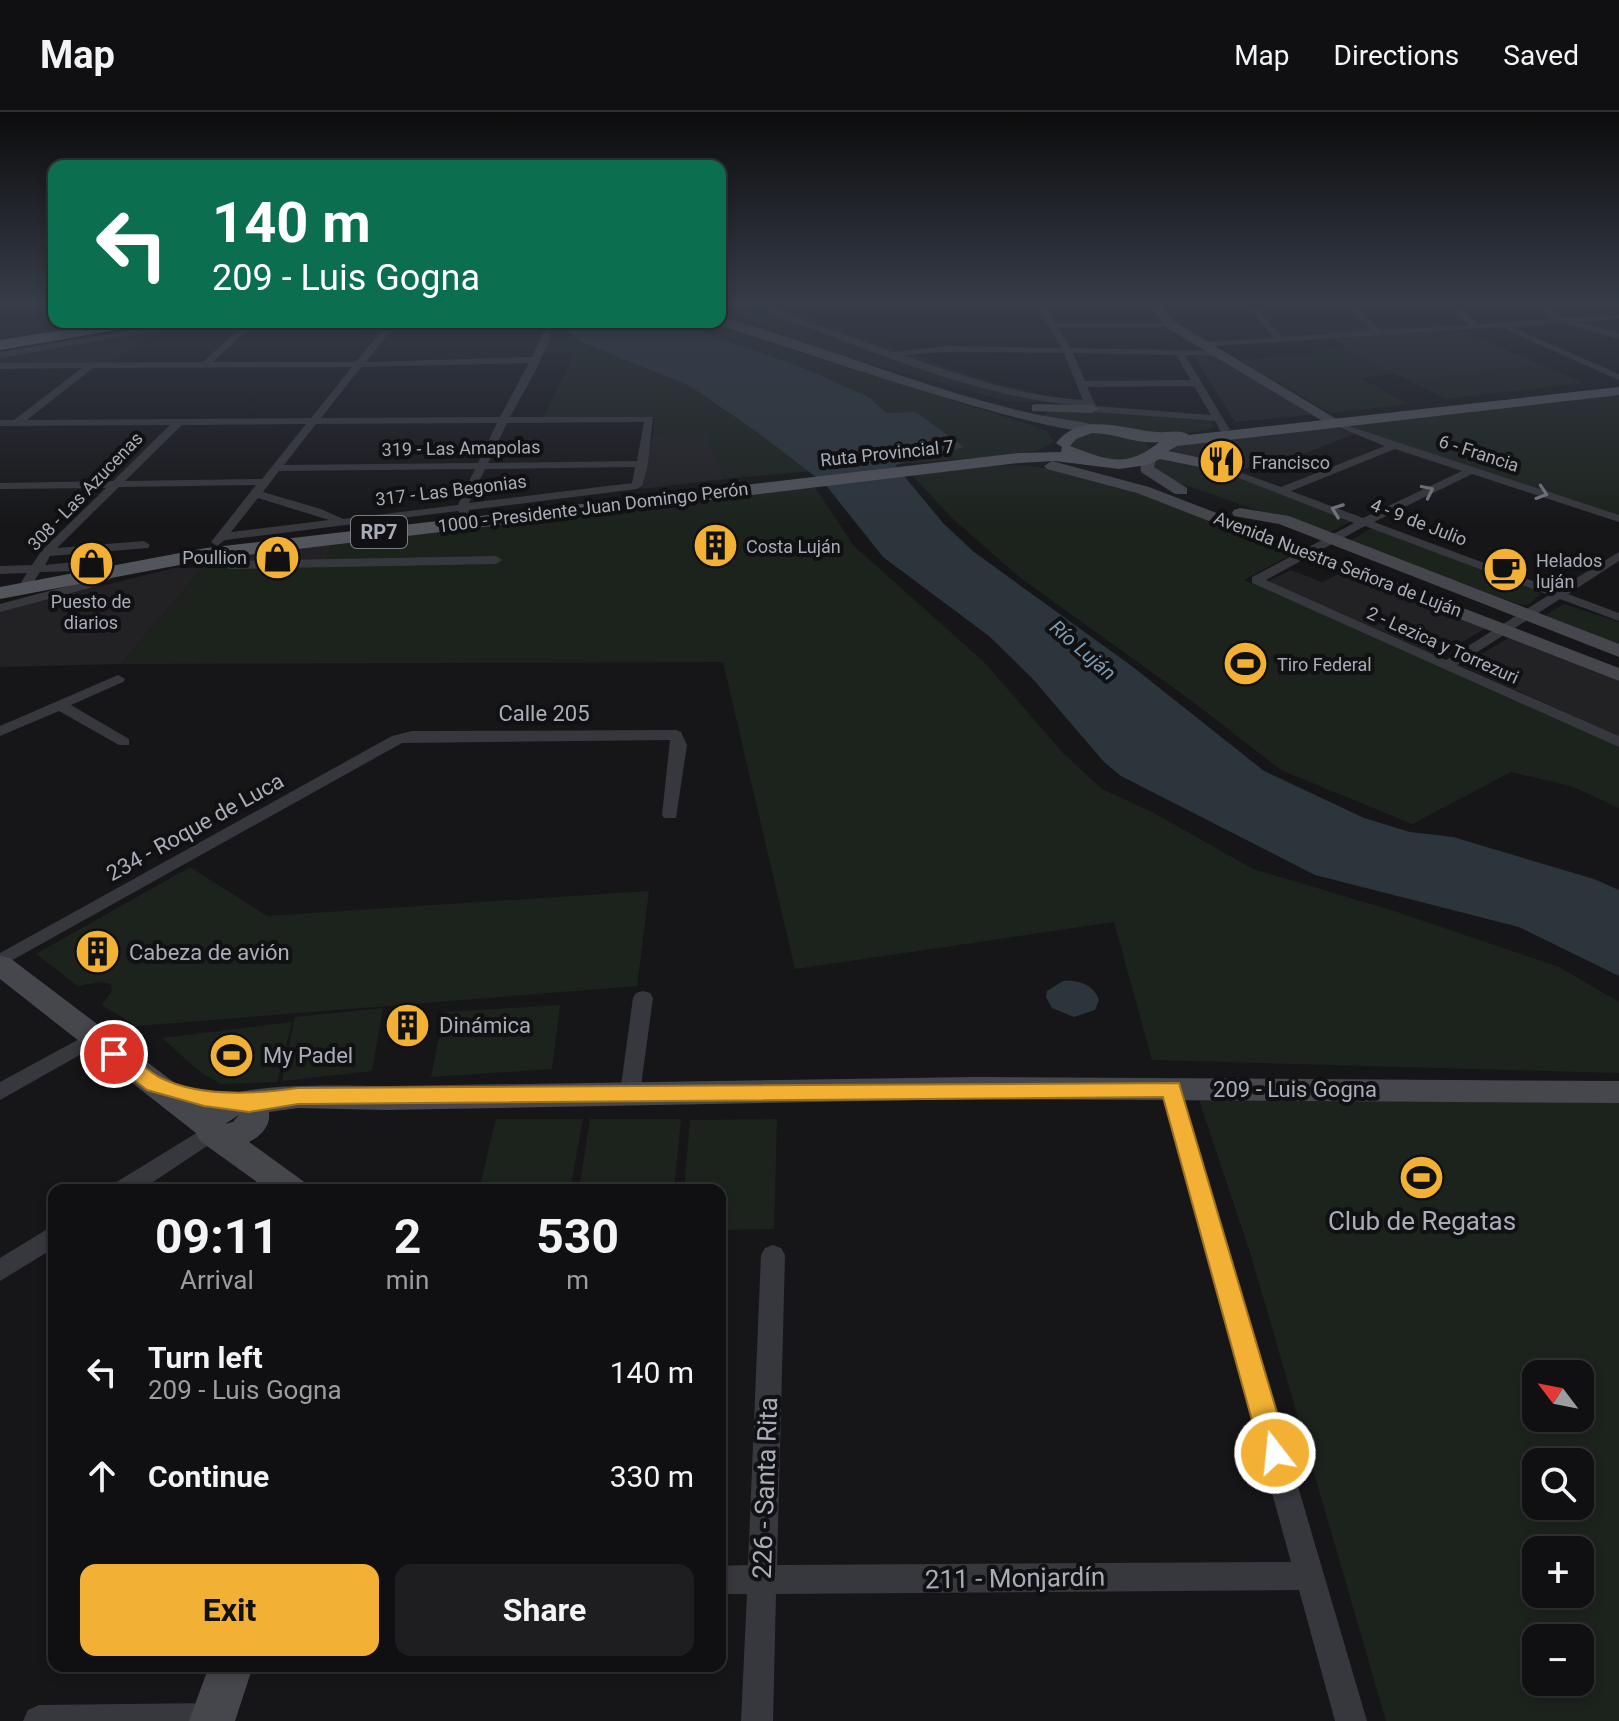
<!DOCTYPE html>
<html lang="en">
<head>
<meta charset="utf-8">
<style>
  body { margin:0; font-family:Roboto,sans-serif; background:#1e1e20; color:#f1f3f6; height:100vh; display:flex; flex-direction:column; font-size:30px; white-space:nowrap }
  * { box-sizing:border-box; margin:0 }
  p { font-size:26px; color:#9c9d9f }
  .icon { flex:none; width:44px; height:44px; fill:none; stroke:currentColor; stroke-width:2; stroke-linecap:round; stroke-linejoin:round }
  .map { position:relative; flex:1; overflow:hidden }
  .sheet { position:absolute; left:48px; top:1072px; width:678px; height:488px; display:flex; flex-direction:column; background:#101012; border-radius:16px; box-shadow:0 4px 12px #0003,0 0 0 2px #303032 }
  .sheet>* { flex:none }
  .guide { position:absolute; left:48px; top:48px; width:678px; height:168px; border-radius:16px; box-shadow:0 4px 12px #0003,0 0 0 2px #303032; background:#0b6e4f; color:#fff; overflow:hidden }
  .needle { width:52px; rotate:302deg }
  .fabs { position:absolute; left:1522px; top:1248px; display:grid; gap:16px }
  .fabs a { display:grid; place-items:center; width:72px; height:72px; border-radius:16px; background:#101012; box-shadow:0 4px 12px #0003,0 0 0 2px #303032; font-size:40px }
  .pin { position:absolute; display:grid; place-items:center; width:68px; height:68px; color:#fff; margin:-34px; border:4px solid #fff; border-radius:50%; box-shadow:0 2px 8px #0007 }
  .me { position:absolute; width:88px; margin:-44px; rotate:344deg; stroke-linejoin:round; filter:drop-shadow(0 0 6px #0008) }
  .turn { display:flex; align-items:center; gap:28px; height:168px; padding:0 32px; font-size:36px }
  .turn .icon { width:104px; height:104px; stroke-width:2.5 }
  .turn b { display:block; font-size:56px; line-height:68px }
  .eta { display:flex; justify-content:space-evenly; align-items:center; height:136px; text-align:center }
  .eta b { font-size:48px; font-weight:700; line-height:56px }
  .cta { display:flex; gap:16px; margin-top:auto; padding:16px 32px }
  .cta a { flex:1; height:92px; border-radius:16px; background:#f2b134; color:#111; font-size:32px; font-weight:700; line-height:92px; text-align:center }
  .cta a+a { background:#1e1e20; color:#f1f3f6 }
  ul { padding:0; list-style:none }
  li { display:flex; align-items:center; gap:24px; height:104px; padding:0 32px }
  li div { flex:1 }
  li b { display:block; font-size:30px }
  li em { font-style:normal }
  header { display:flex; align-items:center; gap:48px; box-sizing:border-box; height:112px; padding:0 40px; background:#101012; border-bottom:2px solid #303032 }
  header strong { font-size:38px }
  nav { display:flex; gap:44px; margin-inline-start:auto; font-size:28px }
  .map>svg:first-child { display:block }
  .built { fill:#222225 }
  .green { fill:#1c231d; fill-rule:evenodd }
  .water { fill:#2c353c }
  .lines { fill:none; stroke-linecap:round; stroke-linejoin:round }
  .street { fill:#37383d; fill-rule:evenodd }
  .secondary { fill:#45474d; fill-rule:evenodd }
  .primary { fill:#53555c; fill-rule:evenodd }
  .highway { fill:#63666e; fill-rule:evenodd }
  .oneway { stroke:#757881 }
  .route { fill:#f2b134; stroke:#9d7322; stroke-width:2 }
  .labels { text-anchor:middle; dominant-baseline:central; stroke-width:8; stroke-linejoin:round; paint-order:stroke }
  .far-street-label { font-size:18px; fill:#a8adb8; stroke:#111113 }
  .far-poi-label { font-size:18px; fill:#a8adb8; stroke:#111113; text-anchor:start }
  .shield { fill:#111113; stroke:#7b7e86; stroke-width:2 }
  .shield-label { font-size:20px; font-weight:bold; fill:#a8adb8 }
  .far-water-label { font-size:20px; font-style:italic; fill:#7f9bb3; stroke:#111113 }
  .street-label { font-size:22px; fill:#a8adb8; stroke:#111113 }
  .poi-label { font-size:22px; fill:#a8adb8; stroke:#111113; text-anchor:start }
  .near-poi-label { font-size:26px; fill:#a8adb8; stroke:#111113 }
  .near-street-label { font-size:26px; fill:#a8adb8; stroke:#111113 }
</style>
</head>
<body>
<header>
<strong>Map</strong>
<nav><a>Map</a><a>Directions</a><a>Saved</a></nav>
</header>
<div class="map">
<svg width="1619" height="1609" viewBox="0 0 1619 1609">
  <rect width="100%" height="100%" fill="#161618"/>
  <g class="built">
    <polygon points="1445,212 1542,253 1409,269 1340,235 1345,234 1320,219"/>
    <polygon points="1194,244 1217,244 1317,302 1235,310"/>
    <polygon points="1330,314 1355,322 1272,354 1263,350 1239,359 1210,349 1172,344 1164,336 1168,332"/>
    <polygon points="706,319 725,367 641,377 653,323"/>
    <polygon points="332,433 324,453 203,456 121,552 0,555 0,499 174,456 203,456 209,447"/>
    <polygon points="1291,458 1322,470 1343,460 1486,516 1439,544 1268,469"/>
    <polygon points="1508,526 1619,569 1619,624 1462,554"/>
  </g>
  <g class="green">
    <polygon points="723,190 772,190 974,265 1076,292 1006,289 875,253 796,230 748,207"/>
    <polygon points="552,210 564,210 672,259 833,357 725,367 706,320 653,323 654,306 543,306 575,240 541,240 555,217"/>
    <polygon points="611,210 710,210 788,237 1037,315 1048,320 1054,330 1038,338 1012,343 899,352 891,334"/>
    <polygon points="145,220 155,220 111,251 0,253 0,246 4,244"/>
    <polygon points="1340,235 1394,262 1360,266 1409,292 1331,301 1239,248 1313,242 1311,239"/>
    <polygon points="1542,253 1584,271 1445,287 1409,269"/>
    <polygon points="1619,280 1619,406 1346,316 1344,312"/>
    <path d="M1063 298 1207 309 1212 310 1214 315C1168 332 1088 317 1042 305L1047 300Z"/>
    <path d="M1091 319 1145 329 1150 337C1126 358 1096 344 1070 335L1068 330Z"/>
    <polygon points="1158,343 1204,352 1352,409 1326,422 1156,363 1148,351"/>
    <path d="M1020 353C1108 360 1207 410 1290 443L1244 468 1436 551 1619 634V696L1571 674 1511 660 1412 712 1281 658 1193 590 1018 464 952 406 912 363 983 354Z"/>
    <polygon points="814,374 854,434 985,551 1062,640 1102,677 1154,701 1253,757 1394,799 1559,855 1619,890 1619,961 1152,948 1114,810 795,857 723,550 121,552 203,456 324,453 332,433"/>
    <polygon points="1372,416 1540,480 1540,483 1528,493 1518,492 1349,429"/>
    <polygon points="1564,492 1619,510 1619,533 1548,506 1546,503"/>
    <polygon points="190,755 267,804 649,779 637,874 136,914 102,893 112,879 111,872 101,870 78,874 36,842"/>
    <polygon points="560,893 552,957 431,965 444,900"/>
    <polygon points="383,896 372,959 282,969 295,905"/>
    <polygon points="292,910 277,970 221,972 200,960 162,926"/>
    <path d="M1199 988 1619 991V1609H1386L1250 1140ZM1536 1262H1580V1306H1536ZM1536 1350H1580V1394H1536ZM1536 1438H1580V1482H1536ZM1536 1526H1580V1570H1536Z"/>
    <polygon points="496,1007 583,1007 570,1078 479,1078"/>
    <polygon points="590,1007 681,1007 674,1078 579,1078"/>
    <polygon points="777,1007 774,1117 720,1118 720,1078 684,1078 690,1008"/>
  </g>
  <g class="water">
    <polygon points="555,210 672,210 804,256 870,286 886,301 914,300 920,303 964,335 895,353 943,411 974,440 1133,555 1264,659 1364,706 1410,720 1453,725 1594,767 1619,778 1619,864 1519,815 1315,763 1121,664 1104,650 1032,566 989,524 883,445 825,372 757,320 690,274 581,230"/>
    <path d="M1063 869C1078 868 1093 872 1099 888L1095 898 1074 905 1052 896 1046 885 1047 879Z"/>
  </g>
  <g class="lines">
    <g class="street">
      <path d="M754 190H764L790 203 893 240 947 234 1062 236 1034 190H1042L1055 211H1174L1171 215H1058L1070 236 1219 239 1216 244 1185 243 1230 318 1221 320 1215 309 1092 300 1086 294C981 287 882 242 784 207ZM947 240 1064 241 1083 288C1020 284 962 264 903 243ZM1073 241 1176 243 1191 268 1085 269ZM1194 274 1211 303 1096 294 1087 275Z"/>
      <polygon points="1244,190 1252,190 1282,225 1372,219 1343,190 1351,190 1381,219 1469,213 1442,190 1451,190 1479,212 1554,207 1533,190 1542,190 1564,206 1619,203 1619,207 1577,210 1619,221 1619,227 1561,211 1511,215 1619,262 1619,268 1500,215 1201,235 1204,230 1274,226"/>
      <rect x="0" y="191" width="54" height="4"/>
      <path d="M389 210H394V214H544V210H552C555 229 520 286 510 305H653L648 352 642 374 637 377 469 398 468 404 464 405 458 399 225 428 217 434 211 430 256 373 119 375 57 436 144 429 150 433 148 436 50 444 45 453 104 447 110 451 78 459 40 460 27 480 23 481 17 477 27 461 0 462V454L32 453 42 438 106 376 0 377V371L113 369 170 313 0 314V308H14L82 256 0 257V251L203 250 236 220H148L0 246V240L154 214H385ZM381 219 356 250H213L245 220ZM390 219H544L532 245 366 250ZM529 251 500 305 321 306 361 255ZM352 255 311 306 27 308 93 256ZM644 310 637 349 488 351 507 311ZM497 311 478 351 284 353 316 312ZM306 312 262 367 125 369 182 313ZM635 355 632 371 469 391 485 357ZM475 357 458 393 343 407 321 397 263 380 279 359ZM258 386 329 408 231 420Z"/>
      <path d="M1333 309 1619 403V410L1472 362 1374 410 1557 478 1619 440V449L1568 482 1619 501V509L1560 487 1457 553 1619 624V635L1252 471V465L1354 411 1200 351 1209 349 1281 375 1385 334 1333 313ZM1395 337 1462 359 1363 406 1291 379ZM1365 414 1549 483 1446 548 1266 468Z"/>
      <polygon points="185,443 232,449 496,444 502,448 496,452 232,457 181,450 181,444"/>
      <polygon points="115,455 121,459 119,462 98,474 0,500 0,492 90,468"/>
      <polygon points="118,563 125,567 123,570 71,593 129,627 129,633 119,633 59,599 0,624 0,614"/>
      <polygon points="676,618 681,620 687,633 676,706 664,706 662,703 670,628 402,631 0,855 0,841 392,624 412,619"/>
      <polygon points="643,879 650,881 653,886 640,981 637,987 630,989 623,987 620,981 633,886 636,881"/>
      <polygon points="94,919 101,921 104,926 101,931 0,988 0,970"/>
      <polygon points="1171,969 1178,971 1181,977 1367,1609 1335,1609 1299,1478 776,1482 773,1609 741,1609 747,1482 720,1482 720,1454 748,1453 761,1143 765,1136 773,1133 781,1136 785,1143 777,1453 1291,1450 1161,977 1164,971"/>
      <polygon points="211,1012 219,1014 222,1020 219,1026 141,1078 112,1078 115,1071"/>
      <polygon points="54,1113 54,1136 0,1169 0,1146"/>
      <polygon points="212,1591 223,1596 227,1609 23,1609 28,1598 39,1593"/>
    </g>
    <g class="secondary">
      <polygon points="1148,190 1160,190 1175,210 1343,311 1336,315 1331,314 1167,216"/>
      <path d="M720 205C824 233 925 277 1030 301 1044 305 1099 311 1106 317 1081 338 765 227 716 212L720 210Z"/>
      <polygon points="1037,292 1092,293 1099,297 1092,301 1032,299 1032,293"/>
      <polygon points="1148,342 1156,347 1154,355 1187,376 1187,382 1175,382 1141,360 1140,347"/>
      <polygon points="1052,349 1149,375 1619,556 1619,569 1137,381 1047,357 1044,354"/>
      <polygon points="1240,396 1289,404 1619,532 1619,545 1279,412 1234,404 1232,401 1234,398"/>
      <path d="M0 844 10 846 205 994C232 968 346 974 386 974L975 965 1619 969V991L975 987 386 998 298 996 269 1000C271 1014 261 1024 249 1030L303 1069 308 1078H268L200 1029 196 1021 0 867ZM239 1003 233 1010 225 1012Z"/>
      <polygon points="209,1554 253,1554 235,1609 189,1609"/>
    </g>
    <path class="primary" d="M1619 275V283L1177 334 1168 339 1211 348 1213 351 1211 354 1205 356 1160 347 1147 353 1119 357 1055 349 1019 351 206 448 0 487V475L206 436 1019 341 1061 340 1062 335 1056 331C1082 298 1124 318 1158 320 1169 321 1180 317 1189 323ZM1092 321C1115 321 1139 333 1159 330 1127 357 1107 348 1070 334L1076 327Z"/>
    <g class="highway">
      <polygon points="720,193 727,196 727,202 720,203"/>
      <polygon points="113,210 147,210 140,214 0,238 0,228"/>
    </g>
  </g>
  <defs><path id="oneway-chevron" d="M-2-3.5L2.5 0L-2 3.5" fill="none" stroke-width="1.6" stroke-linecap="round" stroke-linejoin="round" transform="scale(2)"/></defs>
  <g class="oneway">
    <use href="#oneway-chevron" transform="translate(1428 379) rotate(-26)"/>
    <use href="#oneway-chevron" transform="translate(1542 381) rotate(18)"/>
    <use href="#oneway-chevron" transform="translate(1337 398) rotate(-159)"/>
  </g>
  <linearGradient id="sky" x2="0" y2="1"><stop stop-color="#0c0c0d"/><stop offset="0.46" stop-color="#363c48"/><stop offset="1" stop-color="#363c48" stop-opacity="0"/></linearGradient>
  <rect width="1619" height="415" fill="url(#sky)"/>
  <path class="route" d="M114 934C132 940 144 958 161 966 201 986 256 982 298 976L1179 971 1289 1341 1285 1351 1275 1355 1265 1351 1261 1341 1163 985 298 992 249 1000 204 994 147 978 107 947 104 942 107 936Z"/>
  <defs>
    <symbol id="restaurant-disc" viewBox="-11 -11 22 22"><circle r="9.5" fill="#f2b134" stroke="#111113"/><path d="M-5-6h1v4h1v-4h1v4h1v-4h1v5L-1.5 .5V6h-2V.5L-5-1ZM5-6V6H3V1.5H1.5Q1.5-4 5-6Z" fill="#111"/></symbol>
    <symbol id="building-disc" viewBox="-11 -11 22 22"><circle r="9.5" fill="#f2b134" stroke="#111113"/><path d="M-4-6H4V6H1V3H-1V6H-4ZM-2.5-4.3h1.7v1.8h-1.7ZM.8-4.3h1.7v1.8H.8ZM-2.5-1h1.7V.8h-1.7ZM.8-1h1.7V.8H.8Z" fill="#111"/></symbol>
    <symbol id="shop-disc" viewBox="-11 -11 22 22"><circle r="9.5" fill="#f2b134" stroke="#111113"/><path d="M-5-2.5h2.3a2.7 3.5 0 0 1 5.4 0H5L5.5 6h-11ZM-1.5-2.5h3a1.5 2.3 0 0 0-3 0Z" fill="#111"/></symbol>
    <symbol id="cafe-disc" viewBox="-11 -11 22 22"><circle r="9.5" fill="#f2b134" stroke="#111113"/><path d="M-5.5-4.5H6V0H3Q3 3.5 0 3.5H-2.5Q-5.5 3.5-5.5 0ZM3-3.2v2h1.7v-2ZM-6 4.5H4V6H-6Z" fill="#111"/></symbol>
    <symbol id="stadium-disc" viewBox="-11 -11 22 22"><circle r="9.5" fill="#f2b134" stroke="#111113"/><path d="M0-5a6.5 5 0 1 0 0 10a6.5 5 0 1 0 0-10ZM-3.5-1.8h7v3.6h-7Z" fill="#111"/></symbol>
  </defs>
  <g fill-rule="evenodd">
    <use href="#restaurant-disc" x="1196" y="324" width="51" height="51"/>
    <use href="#building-disc" x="690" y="408" width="51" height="51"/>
    <use href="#shop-disc" x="252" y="420" width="51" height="51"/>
    <use href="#shop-disc" x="66" y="426" width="51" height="51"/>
    <use href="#cafe-disc" x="1480" y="432" width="51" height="51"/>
    <use href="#stadium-disc" x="1220" y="526" width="51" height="51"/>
    <use href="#building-disc" x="72" y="814" width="51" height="51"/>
    <use href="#building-disc" x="382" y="888" width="51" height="51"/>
    <use href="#stadium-disc" x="206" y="918" width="51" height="51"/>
    <use href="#stadium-disc" x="1396" y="1040" width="51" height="51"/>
  </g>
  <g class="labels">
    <g class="far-street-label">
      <text transform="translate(461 336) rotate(-1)">319 - Las Amapolas</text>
      <text transform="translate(887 341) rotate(-6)">Ruta Provincial 7</text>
      <text transform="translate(1479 341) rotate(18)">6 - Francia</text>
      <text transform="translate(451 378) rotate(-7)">317 - Las Begonias</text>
      <text transform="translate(85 379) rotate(-46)">308 - Las Azucenas</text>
      <text transform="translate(593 395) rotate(-7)">1000 - Presidente Juan Domingo Perón</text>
      <text transform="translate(1419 410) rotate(21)">4 - 9 de Julio</text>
      <text transform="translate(1338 452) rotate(21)">Avenida Nuestra Señora de Luján</text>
      <text transform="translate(1443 533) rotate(24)">2 - Lezica y Torrezuri</text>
    </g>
    <g class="far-poi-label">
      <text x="1252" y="350">Francisco</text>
      <text x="746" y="434">Costa Luján</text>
      <text x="247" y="445" text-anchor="end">Poullion</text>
      <text x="1536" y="448">Helados<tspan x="1536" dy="21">luján</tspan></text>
      <text x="91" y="489" text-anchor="middle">Puesto de<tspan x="91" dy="21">diarios</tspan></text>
      <text x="1277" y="552">Tiro Federal</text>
    </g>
    <rect class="shield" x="351" y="404" width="56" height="32" rx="6"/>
    <g class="shield-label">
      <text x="379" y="420">RP7</text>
    </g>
    <g class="far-water-label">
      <text transform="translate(1083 538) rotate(41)">Río Luján</text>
    </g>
    <g class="street-label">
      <text x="544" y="601">Calle 205</text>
      <text transform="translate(195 715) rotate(-29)">234 - Roque de Luca</text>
      <text x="1295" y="977">209 - Luis Gogna</text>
    </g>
    <g class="poi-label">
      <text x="129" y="840">Cabeza de avión</text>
      <text x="439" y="913">Dinámica</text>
      <text x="263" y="943">My Padel</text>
    </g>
    <g class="near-poi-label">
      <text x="1422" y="1109">Club de Regatas</text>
    </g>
    <g class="near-street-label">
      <text transform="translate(765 1376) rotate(-88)">226 - Santa Rita</text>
      <text transform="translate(1015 1466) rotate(-1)">211 - Monjardín</text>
    </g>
  </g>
</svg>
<div class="fabs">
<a><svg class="needle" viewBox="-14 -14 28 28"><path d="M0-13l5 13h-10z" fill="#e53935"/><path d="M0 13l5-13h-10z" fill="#9c9d9f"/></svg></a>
<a><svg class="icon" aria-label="search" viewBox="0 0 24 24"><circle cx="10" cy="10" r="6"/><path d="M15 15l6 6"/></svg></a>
<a>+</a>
<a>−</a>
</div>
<div class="pin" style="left:114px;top:942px;background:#d93025"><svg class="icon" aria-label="arrive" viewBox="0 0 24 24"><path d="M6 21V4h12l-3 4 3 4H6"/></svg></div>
<svg class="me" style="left:1275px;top:1341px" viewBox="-20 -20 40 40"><circle r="17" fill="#f2b134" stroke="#fff" stroke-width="3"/><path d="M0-11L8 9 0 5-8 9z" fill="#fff"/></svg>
<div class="guide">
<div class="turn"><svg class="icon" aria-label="left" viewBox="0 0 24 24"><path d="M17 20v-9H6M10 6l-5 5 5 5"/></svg><div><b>140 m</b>209 - Luis Gogna</div></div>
</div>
<section class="sheet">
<div class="eta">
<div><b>09:11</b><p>Arrival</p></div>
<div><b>2</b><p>min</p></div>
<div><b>530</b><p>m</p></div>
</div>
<ul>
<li><svg class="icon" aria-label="left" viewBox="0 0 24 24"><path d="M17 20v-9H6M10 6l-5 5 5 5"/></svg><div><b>Turn left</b><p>209 - Luis Gogna</p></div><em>140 m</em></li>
<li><svg class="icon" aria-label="ahead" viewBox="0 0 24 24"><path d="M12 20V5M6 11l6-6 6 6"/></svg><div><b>Continue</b></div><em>330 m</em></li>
</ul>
<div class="cta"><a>Exit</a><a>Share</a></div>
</section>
</div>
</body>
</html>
